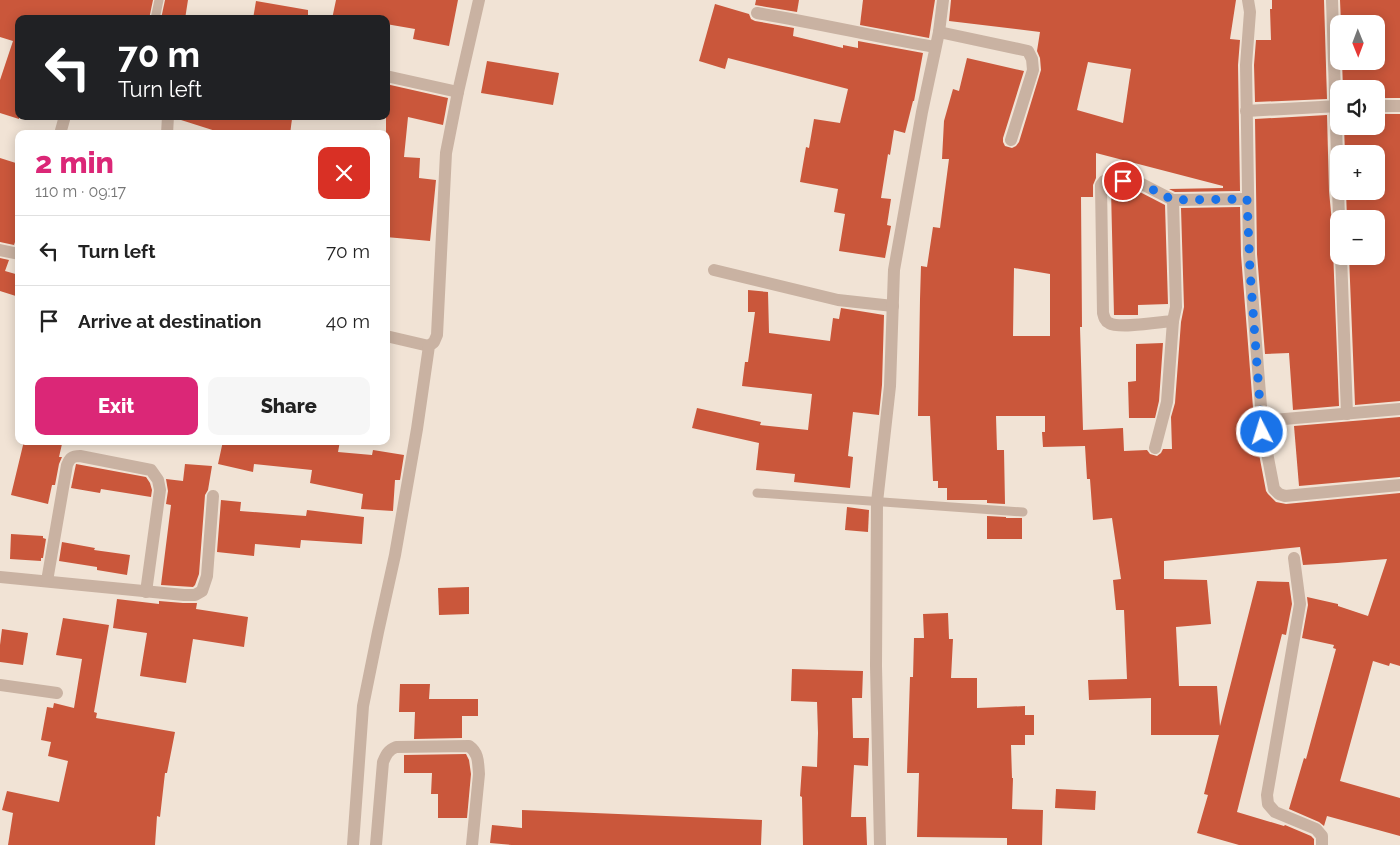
<!DOCTYPE html>
<html lang="en">
<head>
<meta charset="utf-8">
<style>
  body { margin:0; font-family:Raleway,sans-serif; background:#f6f6f6; color:#222; height:100vh; display:flex; flex-direction:column; font-size:19px; white-space:nowrap }
  * { box-sizing:border-box; margin:0 }
  p { font-size:16px; color:#767676 }
  .icon { flex:none; width:28px; height:28px; fill:none; stroke:currentColor; stroke-width:2; stroke-linecap:round; stroke-linejoin:round }
  .map { position:relative; flex:1; overflow:hidden }
  .drawer { position:absolute; left:15px; top:130px; width:375px; height:315px; display:flex; flex-direction:column; background:#fff; border-radius:10px; box-shadow:0 2px 12px #0003 }
  .drawer>* { flex:none }
  .hud { position:absolute; left:15px; top:15px; width:375px; height:105px; border-radius:10px; box-shadow:0 2px 12px #0003; background:#202124; color:#fff; overflow:hidden }
  .needle { width:32px; rotate:179deg }
  .fabs { position:absolute; left:1330px; top:15px; display:grid; gap:10px }
  .fabs a { display:grid; place-items:center; width:55px; height:55px; border-radius:10px; background:#fff; box-shadow:0 2px 12px #0003; font-size:25px }
  .pin { position:absolute; display:grid; place-items:center; width:42px; height:42px; color:#fff; margin:-21px; border:2px solid #fff; border-radius:50%; box-shadow:0 1px 5px #0007 }
  .me { position:absolute; width:55px; margin:-28px; rotate:355deg; stroke-linejoin:round; filter:drop-shadow(0 0 4px #0008) }
  .turn { display:flex; align-items:center; gap:18px; height:105px; padding:0 20px; font-size:22px }
  .turn .icon { width:65px; height:65px; stroke-width:2.5 }
  .turn b { display:block; font-size:35px; line-height:42px }
  .round { display:grid; place-items:center; flex:none; width:52px; height:52px; border-radius:10px; background:#f6f6f6 }
  .overview { display:flex; align-items:center; justify-content:space-between; height:85px; padding:0 20px }
  h1 { font-size:30px; font-weight:800; line-height:38px; color:#db2777 }
  .action { display:flex; gap:10px; margin-top:auto; padding:10px 20px }
  .action a { flex:1; height:58px; border-radius:10px; background:#db2777; color:#fff; font-size:20px; font-weight:800; line-height:58px; text-align:center }
  .action a+a { background:#f6f6f6; color:#222 }
  ul { padding:0; list-style:none }
  li { display:flex; align-items:center; gap:15px; height:70px; padding:0 20px; border-top:1px solid #e0e0e0 }
  li div { flex:1 }
  li b { display:block; font-size:19px }
  li em { font-style:normal }
  .map>svg:first-child { display:block }
  .building { fill:#ca573b; fill-rule:evenodd }
  .lines { fill:none; stroke-linecap:round; stroke-linejoin:round }
  .lane { stroke:#c9b2a2; stroke-width:9 }
  .street { stroke:#c9b2a2; stroke-width:12 }
  .route { stroke:#1a73e8; stroke-width:9; stroke-dasharray:0 16.2 }
</style>
</head>
<body>
<div class="map">
<svg width="1400" height="845" viewBox="0 0 1400 845">
  <rect width="100%" height="100%" fill="#f1e3d5"/>
  <g class="building">
    <polygon points="0,0 153,0 149,19 19,19 19,119 0,113 0,80 13,41 0,37"/>
    <polygon points="165,0 188,0 185,19 161,19"/>
    <polygon points="336,0 458,0 449,46 413,39 415,29 386,24 386,19 332,19"/>
    <polygon points="756,0 799,0 797,12 755,5"/>
    <polygon points="863,0 935,0 929,38 860,25"/>
    <path d="M951 0H1236L1230 39 1240 40 1238 65 1240 191 1175 192 1169 189 1223 188V186L1096 153V178L1093 185V197H1081L1082 327H1080L1083 430 1123 428 1124 451 1147 450 1150 454 1157 456 1161 453 1163 449H1172L1171 417 1175 403 1181 322 1184 307 1181 208 1240 207 1241 255 1255 433 1266 491 1268 494 1276 502 1286 504 1400 493V666L1390 663 1389 666 1373 661 1340 781 1400 798V836L1327 816 1324 826 1319 822 1289 809 1304 758 1306 759 1336 649 1333 648 1334 645 1302 638 1308 605 1307 597 1338 604V606L1368 616 1387 559 1337 563 1303 565 1300 547 1164 561V579L1207 580 1211 624 1176 627 1179 686H1217L1220 726 1257 581 1289 582 1292 604 1286 635 1282 634 1237 812 1284 826 1285 825 1311 836 1314 839V845H1239L1197 833 1208 795 1204 794 1219 735H1151V698L1089 700 1088 680 1127 679 1124 610H1116L1113 580 1121 579 1112 518 1093 520 1090 479H1087L1085 446 1043 447 1042 432H1045V416H996L997 450H1004L1005 504 987 503V500H947V488H938V481H933L930 416H918L920 299 921 266 927 267 933 227 940 228 949 159H942L944 121 953 89 959 91 967 58 1024 71 1003 138V142L1005 146 1012 148 1016 146 1019 142 1041 70 1040 58 1037 51 1040 32 949 21ZM1088 62 1131 69 1123 123 1077 110ZM1014 268 1050 274V336H1013Z"/>
    <polygon points="1272,0 1324,0 1327,99 1255,102 1254,65 1256,40 1271,40 1270,9 1272,9"/>
    <polygon points="1340,0 1400,0 1400,98 1376,98 1376,89 1343,89 1342,61 1378,61 1377,24 1341,24"/>
    <polygon points="256,1 308,10 308,19 253,19"/>
    <polygon points="715,4 749,14 751,19 755,21 794,28 793,36 843,48 843,45 858,48 858,41 923,53 914,101 913,101 905,133 894,130 890,155 888,154 881,198 891,199 887,225 891,226 885,258 839,251 845,214 834,212 838,189 800,182 806,147 809,148 814,119 840,123 848,89 728,58 725,69 699,61"/>
    <polygon points="487,61 559,73 553,105 481,93"/>
    <polygon points="386,84 448,98 443,125 408,117 404,157 420,158 419,178 436,180 430,241 386,237"/>
    <polygon points="1376,114 1400,114 1400,401 1355,405 1349,256 1376,256 1376,219 1347,219 1346,191 1376,191 1376,154 1345,154 1344,126 1376,126"/>
    <polygon points="1327,115 1329,191 1332,223 1339,406 1293,410 1289,353 1265,354 1257,254 1255,119"/>
    <polygon points="182,116 277,116 292,119 290,134 225,134 181,120"/>
    <polygon points="0,158 19,164 19,230 14,245 0,242"/>
    <polygon points="1111,190 1136,190 1165,205 1168,304 1138,305 1138,315 1114,315"/>
    <polygon points="0,258 9,260 5,271 19,275 19,297 0,291"/>
    <polygon points="748,290 768,292 769,333 830,341 833,318 839,319 841,308 884,315 882,385 879,415 853,412 848,456 853,457 850,488 794,482 795,474 756,470 759,443 692,428 697,408 761,422 760,425 808,430 812,394 742,386 745,362 748,362 755,312 748,312"/>
    <polygon points="1163,343 1159,401 1155,418 1129,418 1128,382 1136,381 1136,344"/>
    <polygon points="1400,417 1400,477 1299,486 1294,426"/>
    <polygon points="24,441 48,441 62,444 59,457 62,457 59,464 55,485 52,485 48,504 11,495"/>
    <polygon points="223,441 340,441 338,452 372,455 373,450 404,455 400,480 395,480 393,511 361,509 363,494 310,483 312,470 254,464 253,472 218,464"/>
    <polygon points="76,464 146,477 150,483 152,490 151,497 101,489 100,493 71,488"/>
    <polygon points="185,464 212,466 208,490 205,495 199,574 195,585 193,587 161,585 171,505 166,504 168,491 166,479 183,481"/>
    <polygon points="221,500 241,502 240,511 306,516 307,510 364,517 362,544 301,540 300,548 255,544 254,556 217,552"/>
    <polygon points="847,507 869,510 868,532 845,530"/>
    <polygon points="987,516 1006,517 1006,518 1022,518 1022,539 987,539"/>
    <polygon points="11,534 43,536 43,538 46,539 43,558 41,558 41,561 10,559"/>
    <polygon points="62,542 95,548 94,550 130,555 127,575 97,570 97,567 59,561"/>
    <polygon points="469,587 469,614 439,615 438,588"/>
    <polygon points="117,599 159,604 159,601 183,603 197,603 196,609 248,617 244,647 193,639 186,683 140,676 147,633 113,628"/>
    <polygon points="948,613 949,639 953,639 951,678 977,678 977,708 1025,706 1025,715 1034,715 1034,735 1025,735 1025,745 1011,745 1012,778 1013,778 1012,809 1043,810 1042,845 1007,845 1007,838 917,837 919,773 907,773 910,677 913,677 914,638 924,638 923,614"/>
    <polygon points="63,618 109,625 94,712 97,713 96,718 175,732 167,773 165,773 160,817 157,816 155,845 8,845 13,813 2,810 7,791 59,802 68,761 48,756 51,742 41,740 47,707 53,708 54,703 74,708 82,659 56,655"/>
    <polygon points="2,629 28,633 23,665 0,662 0,645"/>
    <polygon points="792,669 863,671 862,698 852,698 853,738 869,738 868,766 854,765 851,817 866,817 867,845 803,845 802,797 800,796 802,766 817,767 818,733 817,702 791,701"/>
    <polygon points="400,684 430,684 429,699 478,699 478,716 462,716 462,738 414,739 415,712 399,712"/>
    <polygon points="466,754 469,760 471,774 467,818 438,818 438,794 431,794 432,773 404,773 404,755"/>
    <polygon points="1056,789 1096,791 1095,810 1055,808"/>
    <polygon points="522,810 762,820 761,845 512,845 490,843 492,825 522,828"/>
  </g>
  <g class="lines">
    <g class="lane">
      <polyline points="155,19 159,0"/>
      <polyline points="757,493 1023,512"/>
    </g>
    <g class="street">
      <polyline points="1248,0 1250,12 1246,65 1249,254 1263,432 1274,489 1279,494 1285,496 1400,485"/>
      <polyline points="1332,0 1339,219"/>
      <path d="M757 13C817 23 876 37 935 47"/>
      <polyline points="939,32 1028,51 1032,59 1033,70 1011,140"/>
      <polyline points="386,76 458,92"/>
      <polyline points="1376,106 1400,106"/>
      <polyline points="1246,111 1339,106"/>
      <polyline points="60,134 65,116"/>
      <polyline points="167,134 168,116"/>
      <polyline points="0,250 19,254"/>
      <polyline points="1341,256 1347,414"/>
      <polyline points="714,270 838,300 893,306"/>
      <path d="M1173 321C1160 322 1119 329 1109 323 1105 321 1104 317 1103 313L1101 185 1104 181 1108 180 1138 182 1173 200 1247 199"/>
      <polyline points="386,336 429,346"/>
      <polyline points="1262,421 1400,409"/>
      <polyline points="1155,448 1167,402 1173,321 1176,307 1173,200"/>
      <polyline points="1294,558 1300,604 1267,795 1268,804 1275,812 1316,829 1322,836 1322,845"/>
      <polyline points="0,577 184,595 195,595 202,591 207,576 213,496"/>
      <path d="M47 581 67 465C70 458 72 456 80 456L151 470 158 480 160 490 146 592"/>
      <polyline points="0,685 57,693"/>
      <polyline points="353,845 363,706 378,632 395,555 417,429 429,346 434,342 437,335 446,153 458,92 479,0"/>
      <path d="M376 845 383 762C386 755 388 750 396 747L469 746C479 753 478 763 479 774L472 845"/>
      <polyline points="880,845 876,666 877,502 890,386 894,270 922,112 939,32 943,0"/>
    </g>
  </g>
  <g class="lines">
    <polyline class="route" points="1123,181 1138,182 1173,200 1247,199 1250,270 1262,432"/>
  </g>
</svg>
<div class="fabs">
<a><svg class="needle" viewBox="-14 -14 28 28"><path d="M0-13l5 13h-10z" fill="#e53935"/><path d="M0 13l5-13h-10z" fill="#767676"/></svg></a>
<a><svg class="icon" aria-label="sound" viewBox="0 0 24 24"><path d="M4 9h4l5-4v14l-5-4H4zM17 9q2 3 0 6"/></svg></a>
<a>+</a>
<a>−</a>
</div>
<div class="pin" style="left:1123px;top:181px;background:#d93025"><svg class="icon" aria-label="arrive" viewBox="0 0 24 24"><path d="M6 21V4h12l-3 4 3 4H6"/></svg></div>
<svg class="me" style="left:1262px;top:432px" viewBox="-20 -20 40 40"><circle r="17" fill="#1a73e8" stroke="#fff" stroke-width="3"/><path d="M0-11L8 9 0 5-8 9z" fill="#fff"/></svg>
<div class="hud">
<div class="turn"><svg class="icon" aria-label="left" viewBox="0 0 24 24"><path d="M17 20v-9H6M10 6l-5 5 5 5"/></svg><div><b>70 m</b>Turn left</div></div>
</div>
<section class="drawer">
<div class="overview"><div><h1>2 min</h1><p>110 m · 09:17</p></div><a class="round" style="background:#d93025;color:#fff"><svg class="icon" aria-label="close" viewBox="0 0 24 24"><path d="M6 6l12 12M18 6L6 18"/></svg></a></div>
<ul>
<li><svg class="icon" aria-label="left" viewBox="0 0 24 24"><path d="M17 20v-9H6M10 6l-5 5 5 5"/></svg><div><b>Turn left</b></div><em>70 m</em></li>
<li><svg class="icon" aria-label="arrive" viewBox="0 0 24 24"><path d="M6 21V4h12l-3 4 3 4H6"/></svg><div><b>Arrive at destination</b></div><em>40 m</em></li>
</ul>
<div class="action"><a>Exit</a><a>Share</a></div>
</section>
</div>
</body>
</html>
